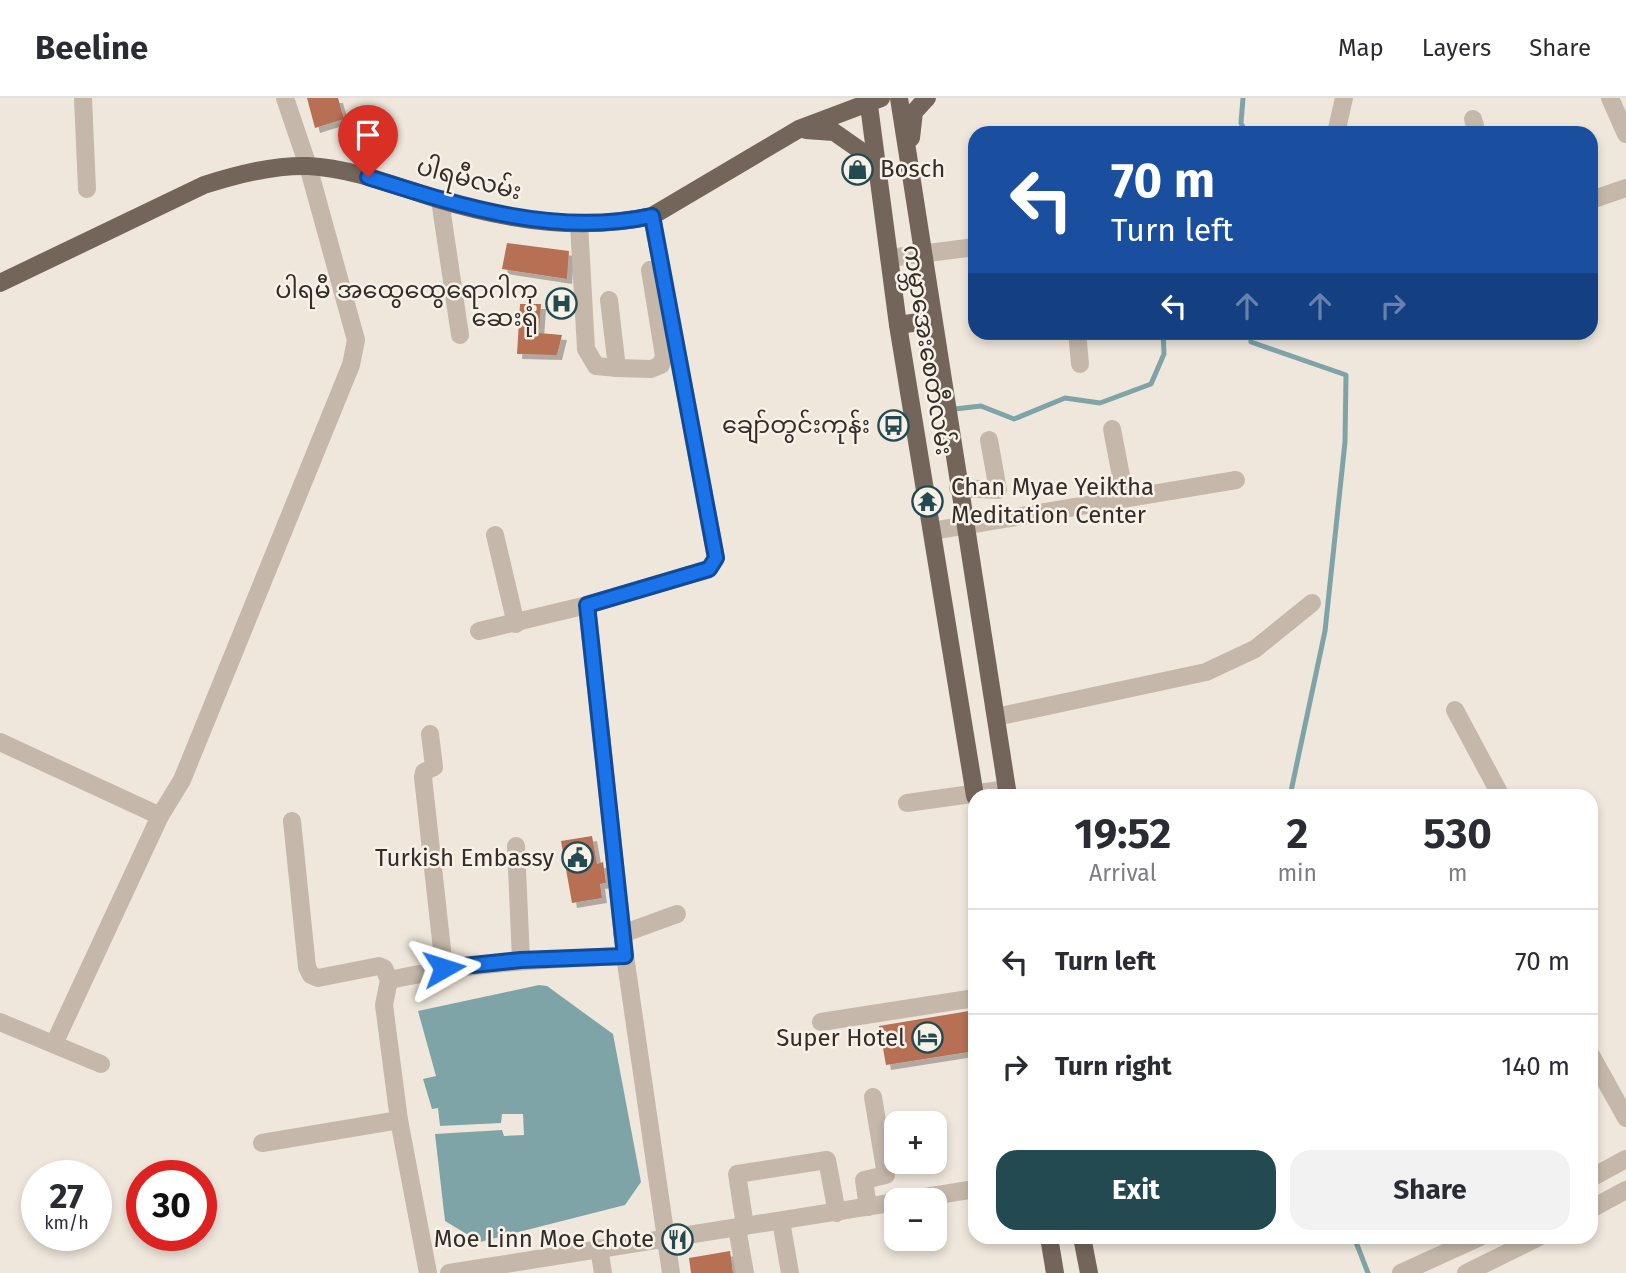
<!DOCTYPE html>
<html lang="en">
<head>
<meta charset="utf-8">
<style>
  body { margin:0; font-family:"Fira Sans","Noto Sans Myanmar",sans-serif; background:#f2f2f3; color:#2b2b33; height:100vh; display:flex; flex-direction:column; font-size:26px; white-space:nowrap }
  * { box-sizing:border-box; margin:0 }
  p { font-size:23px; color:#7c7c81 }
  .icon { flex:none; width:38px; height:38px; fill:none; stroke:currentColor; stroke-width:2; stroke-linecap:round; stroke-linejoin:round }
  .map { position:relative; flex:1; overflow:hidden }
  .sheet { position:absolute; left:968px; top:691px; width:630px; height:455px; display:flex; flex-direction:column; background:#fff; border-radius:21px; box-shadow:0 4px 10px #0003 }
  .sheet>* { flex:none }
  .guide { position:absolute; left:968px; top:28px; width:630px; height:214px; border-radius:21px; box-shadow:0 4px 10px #0003; background:#1a4fa0; color:#fff; overflow:hidden }
  .controls { position:absolute; left:884px; top:1013px; display:grid; gap:14px }
  .controls a { display:grid; place-items:center; width:63px; height:63px; border-radius:14px; background:#fff; box-shadow:0 4px 10px #0003; font-size:35px }
  .speed { position:absolute; left:21px; top:1062px; display:flex; gap:14px; font-size:35px; font-weight:700; text-align:center }
  .speed>* { display:grid; place-content:center; width:91px; height:91px; border-radius:50%; background:#fff; box-shadow:0 4px 10px #0003; line-height:1 }
  .speed small { font-size:18px; font-weight:400 }
  .speed .limit { border:10px solid #d22; background:#fff; color:#111 }
  .pin { position:absolute; display:grid; place-items:center; width:60px; height:60px; color:#fff; margin:-72px -30px; border-radius:50% 50% 50% 0; rotate:-45deg; box-shadow:0 0 7px #0007 }
  .pin .icon { rotate:45deg }
  .me { position:absolute; width:77px; margin:-38px; rotate:84deg; stroke-linejoin:round; filter:drop-shadow(0 0 5px #0008) }
  .turn { display:flex; align-items:center; gap:24px; height:147px; padding:0 28px; font-size:32px }
  .turn .icon { width:91px; height:91px; stroke-width:2.5 }
  .turn b { display:block; font-size:49px; line-height:60px }
  .lanes { display:flex; align-items:center; height:66px; padding:0 28px; background:#0003; justify-content:center; gap:35px; direction:ltr }
  .lanes .off { opacity:.35 }
  .eta { display:flex; justify-content:space-evenly; align-items:center; height:119px; text-align:center }
  .eta b { font-size:42px; font-weight:700; line-height:49px }
  .action { display:flex; gap:14px; margin-top:auto; padding:14px 28px }
  .action a { flex:1; height:80px; border-radius:21px; background:#234a50; color:#fff; font-size:28px; font-weight:700; line-height:80px; text-align:center }
  .action a+a { background:#f2f2f3; color:#2b2b33 }
  ul { padding:0; list-style:none }
  li { display:flex; align-items:center; gap:21px; height:105px; padding:0 28px; border-top:2px solid #e1e1e2 }
  li div { flex:1 }
  li b { display:block; font-size:26px }
  li em { font-style:normal }
  header { display:flex; align-items:center; gap:42px; box-sizing:border-box; height:98px; padding:0 35px; background:#fff; border-bottom:2px solid #e1e1e2 }
  header strong { font-size:33px }
  nav { display:flex; gap:38px; margin-inline-start:auto; font-size:24px }
  .map>svg:first-child { display:block }
  .water { fill:#7fa4a8 }
  .lines { fill:none; stroke-linecap:round; stroke-linejoin:round }
  .stream { stroke:#7fa4a8; stroke-width:5 }
  .building { fill:#b77052; filter:url(#shadow) }
  .minor { stroke:#c5b8aa; stroke-width:18 }
  .major { stroke:#74655b; stroke-width:18 }
  .route-casing { stroke:#114b97; stroke-width:18 }
  .route { stroke:#1a73e8; stroke-width:12 }
  .labels { text-anchor:middle; dominant-baseline:central; stroke-width:5; stroke-linejoin:round; paint-order:stroke }
  .poi-label { font-size:24px; fill:#332c28; stroke:#f7f1e8; text-anchor:end }
  .street-label { font-size:24px; fill:#332c28; stroke:#f7f1e8 }
</style>
</head>
<body>
<header>
<strong>Beeline</strong>
<nav><a>Map</a><a>Layers</a><a>Share</a></nav>
</header>
<div class="map">
<svg width="1626" height="1175" viewBox="0 0 1626 1175">
  <defs>
    <filter id="shadow"><feDropShadow dx="5" dy="5" stdDeviation="0" flood-color="#0004"/></filter>
  </defs>
  <rect width="100%" height="100%" fill="#efe7dc"/>
  <polygon class="water" points="539,887 547,888 613,936 641,1084 625,1107 480,1144 445,1123 435,1036 502,1032 504,1038 524,1037 523,1016 502,1016 501,1025 440,1028 438,1010 432,1011 423,981 436,978 418,913"/>
  <g class="lines">
    <g class="stream">
      <polyline points="1243,0 1241,25 1246,35"/>
      <polyline points="1250,234 1251,244 1346,277 1345,344 1325,533 1290,698"/>
      <polyline points="955,311 981,308 1014,321 1065,300 1100,305 1151,286 1164,256 1163,234"/>
      <polyline points="1354,1139 1368,1175"/>
    </g>
  </g>
  <g class="building">
    <polygon points="307,0 338,0 344,21 315,30"/>
    <polygon points="507,145 569,153 567,181 502,171"/>
    <polygon points="520,206 541,206 539,235 562,237 557,257 517,256"/>
    <polygon points="592,738 597,766 603,764 606,785 600,786 602,800 572,805 561,743"/>
    <polygon points="975,912 975,953 886,967 879,928"/>
    <polygon points="730,1153 733,1175 691,1175 689,1160"/>
  </g>
  <g class="lines">
    <g class="minor">
      <polyline points="83,0 87,91"/>
      <polyline points="1610,0 1626,36"/>
      <polyline points="1473,21 1477,35"/>
      <polyline points="1336,35 1344,0"/>
      <polyline points="440,102 460,237"/>
      <polyline points="1591,102 1626,90"/>
      <polyline points="579,126 586,251 596,268 617,270"/>
      <polyline points="889,160 975,149"/>
      <polyline points="609,202 617,270 651,271 661,267 664,258 650,172"/>
      <polyline points="1077,234 1080,266"/>
      <polyline points="1112,331 1125,399"/>
      <polyline points="958,390 998,392 989,342"/>
      <polyline points="932,433 1236,382"/>
      <polyline points="495,437 516,526"/>
      <polyline points="587,507 625,858 671,1175"/>
      <polyline points="479,533 587,507 709,471 716,460 652,118"/>
      <polyline points="1455,612 1501,698"/>
      <polyline points="996,619 1206,574 1255,551 1312,505"/>
      <polyline points="430,636 434,669 424,674 423,679 444,870"/>
      <polyline points="0,644 160,718 182,682 351,267 356,242 308,68 285,0"/>
      <polyline points="907,705 1007,691"/>
      <polyline points="292,723 307,869 311,877 318,880 379,868 384,870 389,882 384,907 399,1022 428,1175"/>
      <polyline points="516,748 521,862"/>
      <polyline points="622,836 677,816"/>
      <path d="M389 882C468 865 545 861 625 858"/>
      <polyline points="0,924 101,966"/>
      <polyline points="821,924 975,900"/>
      <polyline points="54,946 160,718"/>
      <polyline points="1591,957 1626,1020"/>
      <polyline points="262,1045 399,1022"/>
      <polyline points="1591,1080 1626,1061"/>
      <polyline points="907,1102 975,1091"/>
      <polyline points="868,1109 864,1082 886,1077 873,999"/>
      <polyline points="1591,1111 1626,1092"/>
      <polyline points="781,1123 790,1175"/>
      <polyline points="745,1128 737,1076 827,1062 837,1115"/>
      <polyline points="737,1130 745,1175"/>
      <polyline points="599,1150 603,1175"/>
      <polyline points="449,1175 896,1104"/>
      <polyline points="1401,1175 1480,1139"/>
      <polyline points="1466,1175 1539,1139"/>
    </g>
    <g class="major">
      <polyline points="868,0 898,227 975,698"/>
      <polyline points="899,0 1008,698"/>
      <polyline points="806,32 834,34 874,62"/>
      <polyline points="911,40 914,14 927,0"/>
      <path d="M0 185 204 87C236 77 273 67 308 68 351 70 396 88 437 101 506 122 581 134 652 118L799 31 881 0"/>
      <polyline points="898,227 933,222"/>
      <polyline points="1049,1139 1055,1175"/>
      <polyline points="1082,1139 1089,1175"/>
    </g>
  </g>
  <g class="lines">
    <defs>
      <path id="route" d="M368 79C460 108 555 139 652 118L716 460 709 471 587 507 625 858 521 862 444 870"/>
    </defs>
    <use href="#route" class="route-casing"/>
    <use href="#route" class="route"/>
  </g>
  <defs>
    <symbol id="shop-ring" viewBox="-11 -11 22 22"><circle r="9.5" fill="#f7f1e8" stroke="#234a50" stroke-width="1.5"/><path d="M-5-2.5h2.3a2.7 3.5 0 0 1 5.4 0H5L5.5 6h-11ZM-1.5-2.5h3a1.5 2.3 0 0 0-3 0Z" fill="#234a50"/></symbol>
    <symbol id="hospital-ring" viewBox="-11 -11 22 22"><circle r="9.5" fill="#f7f1e8" stroke="#234a50" stroke-width="1.5"/><path d="M-5-5h3v3.5h4V-5h3V5h-3V1.5h-4V5h-3Z" fill="#234a50"/></symbol>
    <symbol id="bus-ring" viewBox="-11 -11 22 22"><circle r="9.5" fill="#f7f1e8" stroke="#234a50" stroke-width="1.5"/><path d="M-5-6H5V4H4V6H2V4H-2V6H-4V4H-5ZM-3.5-4V0h7V-4ZM-3.5 1.2v1.5H-2V1.2ZM2 1.2v1.5H3.5V1.2Z" fill="#234a50"/></symbol>
    <symbol id="temple-ring" viewBox="-11 -11 22 22"><circle r="9.5" fill="#f7f1e8" stroke="#234a50" stroke-width="1.5"/><path d="M0-6L5-2H3V0L6.5 2.5H4V6H1.5V3h-3V6H-4V2.5H-6.5L-3 0V-2H-5Z" fill="#234a50"/></symbol>
    <symbol id="civic-ring" viewBox="-11 -11 22 22"><circle r="9.5" fill="#f7f1e8" stroke="#234a50" stroke-width="1.5"/><path d="M-.6-6.5H3V-4.5H.6V-3L4-1V1h2V6H-6V1h2V-1L-.6-3ZM-1.2 2.5V6h2.4V2.5Z" fill="#234a50"/></symbol>
    <symbol id="hotel-ring" viewBox="-11 -11 22 22"><circle r="9.5" fill="#f7f1e8" stroke="#234a50" stroke-width="1.5"/><path d="M-6-4.5h1.5V1H6V5H4.5V3h-9V5H-6ZM-4 0a1.8 1.8 0 1 1 3.6 0ZM.5 0V-2.5h3Q6-2.5 6 0Z" fill="#234a50"/></symbol>
    <symbol id="restaurant-ring" viewBox="-11 -11 22 22"><circle r="9.5" fill="#f7f1e8" stroke="#234a50" stroke-width="1.5"/><path d="M-5-6h1v4h1v-4h1v4h1v-4h1v5L-1.5 .5V6h-2V.5L-5-1ZM5-6V6H3V1.5H1.5Q1.5-4 5-6Z" fill="#234a50"/></symbol>
  </defs>
  <g fill-rule="evenodd">
    <use href="#shop-ring" x="840" y="54" width="35" height="35"/>
    <use href="#hospital-ring" x="544" y="188" width="35" height="35"/>
    <use href="#bus-ring" x="876" y="310" width="35" height="35"/>
    <use href="#temple-ring" x="910" y="386" width="35" height="35"/>
    <use href="#civic-ring" x="560" y="742" width="35" height="35"/>
    <use href="#hotel-ring" x="910" y="922" width="35" height="35"/>
    <use href="#restaurant-ring" x="660" y="1124" width="35" height="35"/>
  </g>
  <g class="labels">
    <g class="poi-label">
      <text x="880" y="71" text-anchor="start">Bosch</text>
      <text x="538" y="192">ပါရမီ အထွေထွေရောဂါကု<tspan x="538" dy="28">ဆေးရုံ</tspan></text>
      <text x="870" y="327">ချော်တွင်းကုန်း</text>
      <text x="951" y="389" text-anchor="start">Chan Myae Yeiktha<tspan x="951" dy="28">Meditation Center</tspan></text>
      <text x="554" y="760">Turkish Embassy</text>
      <text x="905" y="940">Super Hotel</text>
      <text x="654" y="1141">Moe Linn Moe Chote</text>
    </g>
    <g class="street-label">
      <text transform="translate(469 81) rotate(14)">ပါရမီလမ်း</text>
      <text transform="translate(928 252) rotate(81)">ကမ္ဘာအေးစေတီလမ်း</text>
    </g>
  </g>
</svg>
<div class="controls">
<a>+</a>
<a>−</a>
</div>
<div class="speed"><div>27<small>km/h</small></div><div class="limit">30</div></div>
<div class="pin" style="left:368px;top:79px;background:#d93025"><svg class="icon" aria-label="arrive" viewBox="0 0 24 24"><path d="M6 21V4h12l-3 4 3 4H6"/></svg></div>
<svg class="me" style="left:444px;top:870px" viewBox="-20 -20 40 40"><path d="M0-17L14 15 0 8-14 15z" fill="#1a73e8" stroke="#fff" stroke-width="4"/></svg>
<div class="guide">
<div class="turn"><svg class="icon" aria-label="left" viewBox="0 0 24 24"><path d="M17 20v-9H6M10 6l-5 5 5 5"/></svg><div><b>70 m</b>Turn left</div></div>
<div class="lanes"><svg class="icon" aria-label="left" viewBox="0 0 24 24"><path d="M17 20v-9H6M10 6l-5 5 5 5"/></svg><svg class="icon off" aria-label="ahead" viewBox="0 0 24 24"><path d="M12 20V5M6 11l6-6 6 6"/></svg><svg class="icon off" aria-label="ahead" viewBox="0 0 24 24"><path d="M12 20V5M6 11l6-6 6 6"/></svg><svg class="icon off" aria-label="right" viewBox="0 0 24 24"><path d="M7 20v-9h11M14 6l5 5-5 5"/></svg></div>
</div>
<section class="sheet">
<div class="eta">
<div><b>19:52</b><p>Arrival</p></div>
<div><b>2</b><p>min</p></div>
<div><b>530</b><p>m</p></div>
</div>
<ul>
<li><svg class="icon" aria-label="left" viewBox="0 0 24 24"><path d="M17 20v-9H6M10 6l-5 5 5 5"/></svg><div><b>Turn left</b></div><em>70 m</em></li>
<li><svg class="icon" aria-label="right" viewBox="0 0 24 24"><path d="M7 20v-9h11M14 6l5 5-5 5"/></svg><div><b>Turn right</b></div><em>140 m</em></li>
</ul>
<div class="action"><a>Exit</a><a>Share</a></div>
</section>
</div>
</body>
</html>
